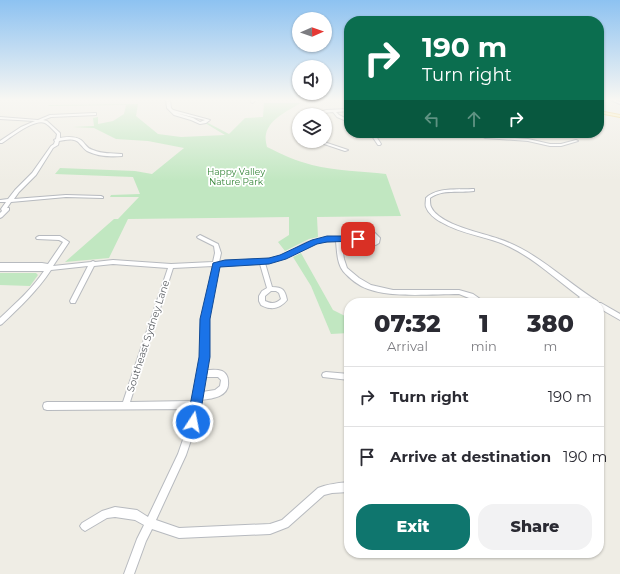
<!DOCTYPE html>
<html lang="en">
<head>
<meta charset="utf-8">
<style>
  body { margin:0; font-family:Montserrat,sans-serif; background:#f2f2f3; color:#2b2b33; height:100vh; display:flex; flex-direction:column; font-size:15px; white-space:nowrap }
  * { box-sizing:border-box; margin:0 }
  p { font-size:13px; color:#7c7c81 }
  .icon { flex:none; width:22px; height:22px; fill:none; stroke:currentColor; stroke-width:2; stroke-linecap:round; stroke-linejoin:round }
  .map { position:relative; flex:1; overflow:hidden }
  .panel { position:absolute; left:344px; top:298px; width:260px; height:260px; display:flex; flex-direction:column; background:#fff; border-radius:16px; box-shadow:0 1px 3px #0004 }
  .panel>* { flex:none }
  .guide { position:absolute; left:344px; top:16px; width:260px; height:122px; border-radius:16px; box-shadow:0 1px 3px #0004; background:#0b6e4f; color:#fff; overflow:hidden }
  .needle { width:26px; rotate:88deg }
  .buttons { position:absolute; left:292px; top:12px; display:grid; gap:8px }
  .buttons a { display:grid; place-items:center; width:40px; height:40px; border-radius:50%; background:#fff; box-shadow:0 1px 3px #0004; font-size:20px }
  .pin { position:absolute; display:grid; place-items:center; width:34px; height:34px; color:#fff; margin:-17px; border-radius:8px; box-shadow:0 2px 6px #0006 }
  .me { position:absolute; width:44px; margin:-22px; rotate:11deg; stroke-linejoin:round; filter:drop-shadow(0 0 3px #0008) }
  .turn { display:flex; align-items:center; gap:14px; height:84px; padding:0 12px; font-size:18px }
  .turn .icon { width:52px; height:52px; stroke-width:2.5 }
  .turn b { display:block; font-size:28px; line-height:34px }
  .lanes { display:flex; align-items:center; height:38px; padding:0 12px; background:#0003; justify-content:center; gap:20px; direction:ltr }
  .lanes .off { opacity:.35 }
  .eta { display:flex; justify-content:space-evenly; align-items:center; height:68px; text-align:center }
  .eta b { font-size:24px; font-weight:800; line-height:28px }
  .button { display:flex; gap:8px; margin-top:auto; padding:8px 12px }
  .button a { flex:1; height:46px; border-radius:16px; background:#0f766e; color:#fff; font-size:16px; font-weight:800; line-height:46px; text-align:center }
  .button a+a { background:#f2f2f3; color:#2b2b33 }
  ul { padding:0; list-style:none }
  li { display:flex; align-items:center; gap:12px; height:60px; padding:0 12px; border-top:1px solid #e1e1e2 }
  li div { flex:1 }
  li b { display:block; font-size:15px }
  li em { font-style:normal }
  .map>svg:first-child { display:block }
  .green { fill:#c1e7c1 }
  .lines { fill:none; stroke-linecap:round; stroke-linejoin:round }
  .minor-casing { stroke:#b7babf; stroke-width:2 }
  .major-casing { stroke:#f2c65a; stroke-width:2 }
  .minor { fill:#fff; fill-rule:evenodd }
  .major { fill:#fff0aa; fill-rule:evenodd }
  .route { fill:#1a73e8; stroke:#114b97 }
  .labels { text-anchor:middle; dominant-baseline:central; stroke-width:3.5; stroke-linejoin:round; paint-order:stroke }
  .far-park-label { font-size:9px; fill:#348537; stroke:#fff }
  .street-label { font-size:10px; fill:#5c6065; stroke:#fff }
</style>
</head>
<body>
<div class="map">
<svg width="620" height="574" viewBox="0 0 620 574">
  <rect width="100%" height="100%" fill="#efede5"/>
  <g class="green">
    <path d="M264 103H301C289 110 269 119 266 134 265 138 266 143 267 147 281 154 296 161 312 165 336 171 362 171 386 174L401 216 317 217 318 237 309 239 285 251 278 242 289 235V217L128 219 109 258 65 262 114 219H118L139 197H110L111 195 140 194 133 177 55 174 60 168 135 171 152 174 184 148 148 141 116 139 94 128 73 127 94 126 93 118 98 117V124L113 121 124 114 126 105 48 106 49 105 138 104 136 116 158 134 181 137 225 135 205 123H208L229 134 245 118 263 117Z"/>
    <polygon points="301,253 333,310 349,318 349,333 331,334 311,286 293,257"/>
    <polygon points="0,273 36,273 38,275 30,286 0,285"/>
  </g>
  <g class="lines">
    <defs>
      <g id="minor">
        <path d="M166 100H170L171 108 173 110 210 120 206 123 200 124 191 120 174 115 167 108ZM176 113 205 120 200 122 193 118Z"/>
        <polygon points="252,100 255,100 253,103 251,102"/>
        <polygon points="611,100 616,100 620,102 620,104"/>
        <path d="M349 109V111L336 112 339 115 349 120V122L337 117 333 112C326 112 320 115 313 115L326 110Z"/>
        <path d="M95 113H96V115L51 117 43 120 47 121 60 133V138C66 137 75 136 81 140 86 144 86 148 93 150 102 154 112 153 121 154H122V156C111 157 97 156 87 151 84 149 83 147 80 144 75 137 66 140 59 141L58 145 53 148 36 175 19 192 14 199 66 195 101 196 103 197V198L66 197 11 202 7 208H9V210L2 217 0 218V213L2 211 1 209 6 202H0V200L8 199 15 190 32 173 51 146 54 144 55 141 54 140 56 139 57 134C54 131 49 125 45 123 35 118 11 137 2 143H0V141L21 127 35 121 0 119V117L38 120 50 115Z"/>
        <polygon points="370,133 374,133 381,144 380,145 378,145"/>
        <polygon points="476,133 481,133 486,136 528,139 550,144 561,144 576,140 578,141 561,146 550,146 528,141 485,138"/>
        <polygon points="315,141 321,141 348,150 345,151"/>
        <path d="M472 189H474V191C460 193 442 189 430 198 430 201 430 205 431 207 439 225 483 233 499 239 536 251 565 281 597 301L598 303H601L620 314V320L599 308V303H590L585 300 580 303H573L580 297C557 280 536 260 510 247 488 236 462 235 441 222 435 219 428 213 426 207 425 205 426 201 426 198 437 187 457 190 472 189Z"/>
        <path d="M364 231 374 232 380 238 379 243C372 248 363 248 358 241H341L344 259 347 268 359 278 371 285 393 290H459L473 294 483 301 484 303H476L469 298 459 294C432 294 392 298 368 289 359 286 349 278 343 271 337 263 337 251 336 241L321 242 310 245 285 258 265 263 272 287C283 287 285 290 287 300 283 305 277 309 270 308 267 308 263 306 261 305L259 301V296L262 291 267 288 260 264 218 266 208 319 209 357 206 370C211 370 217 369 222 371 226 373 228 377 228 381 230 397 212 399 200 400L194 431 186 455 156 520 179 528 270 524 282 520 318 488C328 484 338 483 349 482V492L332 493 324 495 288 527 270 534 179 538 152 529 146 541 134 574H124L137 539 144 525 135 520 115 517 107 518 85 531 82 529 80 526 82 523 102 511 115 507 137 510 148 517 178 454 186 431 191 409 47 410 44 409 43 406 44 403 47 402H123L168 268 113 264 94 266 75 303H71L70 301 88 266 51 270C37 291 20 307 2 324L0 325V318C16 303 32 289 44 271H0V263H42L48 264 63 242 59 240 37 239 36 238 37 237 39 236H60L69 242 53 266 91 262 93 261 95 262 113 260 171 264 213 262 215 253 214 246 198 238 197 237 200 235 218 244 221 253 219 262C239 261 261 262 280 256 290 253 298 246 308 242 324 237 340 238 356 237L357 236ZM365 235H371L374 238V241C369 244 363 244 362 237ZM213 266 202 319 201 357 192 401 130 402 173 268ZM271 291H276L279 293 281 299C276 304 271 304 265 301V296ZM205 377H218L221 380 220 386 215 390 202 392Z"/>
        <polygon points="326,372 349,374 349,380 323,377 322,375 323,373"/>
      </g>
      <polygon id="major" points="599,111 620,115 620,117 599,113"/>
    </defs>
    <use href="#minor" class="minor-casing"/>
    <use href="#major" class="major-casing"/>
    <use href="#minor" class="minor"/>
    <use href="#major" class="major"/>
  </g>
  <linearGradient id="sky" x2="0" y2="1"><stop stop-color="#8dc2f1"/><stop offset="0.55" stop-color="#f8f7f3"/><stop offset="1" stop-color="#f8f7f3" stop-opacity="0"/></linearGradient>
  <rect width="620" height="181" fill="url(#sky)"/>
  <polygon class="route" points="327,236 358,236 362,239 358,241 327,242 317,244 286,259 269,264 220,267 210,319 210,357 199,422 197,426 193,428 188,426 187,422 199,357 200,319 213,263 225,260 269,258 280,255 312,240"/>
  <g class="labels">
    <g class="far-park-label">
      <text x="236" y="171">Happy Valley<tspan x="236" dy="10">Nature Park</tspan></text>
    </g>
    <g class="street-label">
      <text transform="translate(148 336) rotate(-72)">Southeast Sydney Lane</text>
    </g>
  </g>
</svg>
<div class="buttons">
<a><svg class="needle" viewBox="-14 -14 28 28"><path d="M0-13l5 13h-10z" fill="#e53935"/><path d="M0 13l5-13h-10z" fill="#7c7c81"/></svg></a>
<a><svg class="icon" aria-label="sound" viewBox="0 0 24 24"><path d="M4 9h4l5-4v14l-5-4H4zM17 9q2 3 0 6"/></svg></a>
<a><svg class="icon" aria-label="layers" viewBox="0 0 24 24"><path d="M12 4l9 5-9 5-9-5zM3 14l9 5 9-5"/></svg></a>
</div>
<div class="pin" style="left:358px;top:239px;background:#d93025"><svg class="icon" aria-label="arrive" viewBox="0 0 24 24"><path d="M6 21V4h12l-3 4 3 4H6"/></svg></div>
<svg class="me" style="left:193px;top:422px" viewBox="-20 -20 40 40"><circle r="17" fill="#1a73e8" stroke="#fff" stroke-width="3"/><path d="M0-11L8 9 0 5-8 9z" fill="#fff"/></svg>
<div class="guide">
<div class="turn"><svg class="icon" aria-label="right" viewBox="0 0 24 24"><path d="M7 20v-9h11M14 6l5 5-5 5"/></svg><div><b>190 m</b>Turn right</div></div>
<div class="lanes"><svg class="icon off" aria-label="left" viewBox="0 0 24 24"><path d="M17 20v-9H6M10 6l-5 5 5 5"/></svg><svg class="icon off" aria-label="ahead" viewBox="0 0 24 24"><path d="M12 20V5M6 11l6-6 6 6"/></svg><svg class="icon" aria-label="right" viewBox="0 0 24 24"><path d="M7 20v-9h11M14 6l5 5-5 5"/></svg></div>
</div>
<section class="panel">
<div class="eta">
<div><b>07:32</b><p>Arrival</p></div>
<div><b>1</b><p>min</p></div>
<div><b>380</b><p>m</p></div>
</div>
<ul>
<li><svg class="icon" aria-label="right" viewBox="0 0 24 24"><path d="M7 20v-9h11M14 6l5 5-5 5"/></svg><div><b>Turn right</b></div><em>190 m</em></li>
<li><svg class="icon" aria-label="arrive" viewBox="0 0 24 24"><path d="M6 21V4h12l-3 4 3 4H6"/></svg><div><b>Arrive at destination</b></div><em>190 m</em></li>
</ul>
<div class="button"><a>Exit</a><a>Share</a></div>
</section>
</div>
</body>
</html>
